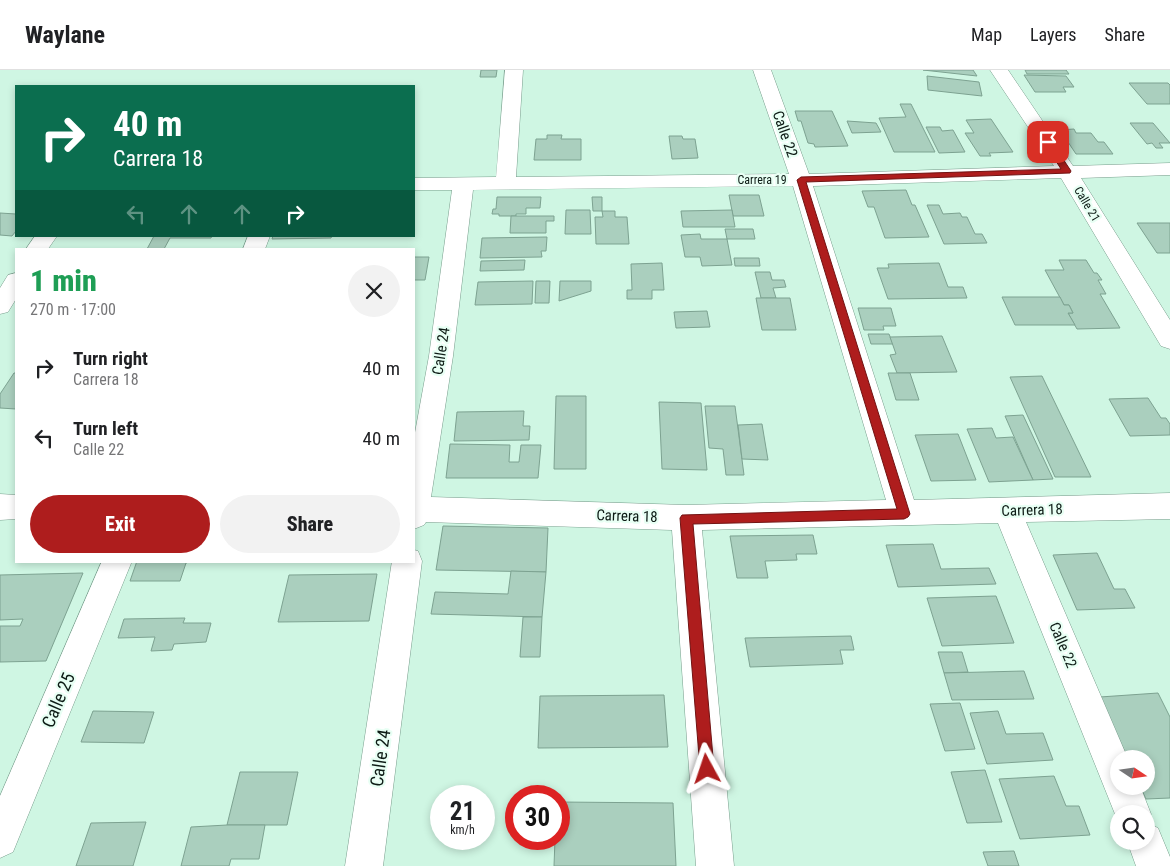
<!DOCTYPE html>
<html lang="en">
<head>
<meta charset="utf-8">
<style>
  body { margin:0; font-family:"Roboto Condensed",sans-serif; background:#f2f2f2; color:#202124; height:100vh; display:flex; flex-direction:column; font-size:19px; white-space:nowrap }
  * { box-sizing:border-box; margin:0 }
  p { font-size:16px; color:#757577 }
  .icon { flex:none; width:28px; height:28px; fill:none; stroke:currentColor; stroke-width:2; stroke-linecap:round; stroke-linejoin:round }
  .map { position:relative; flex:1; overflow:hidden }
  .drawer { position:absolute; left:15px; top:178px; width:400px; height:315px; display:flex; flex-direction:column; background:#fff; border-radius:0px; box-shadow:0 2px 8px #0003 }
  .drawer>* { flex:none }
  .top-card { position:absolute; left:15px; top:15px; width:400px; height:152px; border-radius:0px; box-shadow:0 2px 8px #0003; background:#0b6e4f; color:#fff; overflow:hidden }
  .needle { width:32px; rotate:103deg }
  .buttons { position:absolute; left:1110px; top:680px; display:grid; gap:10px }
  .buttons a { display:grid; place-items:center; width:45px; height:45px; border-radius:50%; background:#fff; box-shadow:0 2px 8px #0003; font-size:25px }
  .speed { position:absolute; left:430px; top:715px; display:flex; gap:10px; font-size:25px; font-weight:700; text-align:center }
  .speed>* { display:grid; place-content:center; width:65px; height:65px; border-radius:50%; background:#fff; box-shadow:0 2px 8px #0003; line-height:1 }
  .speed small { font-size:12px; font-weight:400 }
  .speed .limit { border:8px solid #d22; background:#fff; color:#111 }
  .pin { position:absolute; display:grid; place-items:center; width:42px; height:42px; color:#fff; margin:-21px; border-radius:10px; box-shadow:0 2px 8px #0006 }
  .me { position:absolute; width:55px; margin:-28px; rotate:355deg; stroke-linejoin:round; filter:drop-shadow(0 0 4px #0008) }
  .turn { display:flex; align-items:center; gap:18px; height:105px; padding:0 15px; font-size:22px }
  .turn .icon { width:65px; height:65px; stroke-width:2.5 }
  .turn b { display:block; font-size:35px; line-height:42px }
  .lanes { display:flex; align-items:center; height:48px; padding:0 15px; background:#0003; justify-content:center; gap:25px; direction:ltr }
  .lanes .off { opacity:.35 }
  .round { display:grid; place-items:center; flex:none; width:52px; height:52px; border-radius:26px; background:#f2f2f2 }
  .overview { display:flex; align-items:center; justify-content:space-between; height:85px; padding:0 15px }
  h1 { font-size:30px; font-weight:800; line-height:38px; color:#1e9e55 }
  .button { display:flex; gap:10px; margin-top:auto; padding:10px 15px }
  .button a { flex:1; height:58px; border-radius:30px; background:#ae1d1d; color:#fff; font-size:20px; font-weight:800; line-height:58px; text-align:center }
  .button a+a { background:#f2f2f2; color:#202124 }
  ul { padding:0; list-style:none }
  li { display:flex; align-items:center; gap:15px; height:70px; padding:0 15px }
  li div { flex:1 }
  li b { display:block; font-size:19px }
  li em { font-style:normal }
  header { display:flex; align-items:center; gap:30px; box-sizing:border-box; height:70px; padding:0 25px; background:#fff; border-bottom:1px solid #e0e0e0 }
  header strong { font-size:24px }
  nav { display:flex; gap:28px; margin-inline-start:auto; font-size:18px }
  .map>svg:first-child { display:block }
  .building { fill:#aacfbe; stroke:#7da291 }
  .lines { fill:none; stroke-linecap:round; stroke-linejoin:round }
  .street-casing { stroke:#789d8c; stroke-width:1 }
  .street { fill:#fff; fill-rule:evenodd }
  .route { fill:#ae1d1d; stroke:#711313 }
  .labels { text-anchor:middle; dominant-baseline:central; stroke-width:4.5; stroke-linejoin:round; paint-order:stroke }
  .far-street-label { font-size:12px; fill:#0d1b15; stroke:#e8fff4 }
  .street-label { font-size:15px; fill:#0d1b15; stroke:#e8fff4 }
  .near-street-label { font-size:18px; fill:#0d1b15; stroke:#e8fff4 }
</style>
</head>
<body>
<header>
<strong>Waylane</strong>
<nav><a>Map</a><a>Layers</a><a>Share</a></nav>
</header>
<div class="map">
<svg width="1170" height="796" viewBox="0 0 1170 796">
  <rect width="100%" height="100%" fill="#cff6e3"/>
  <g class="building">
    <polygon points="481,0 497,0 496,7 480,7"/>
    <polygon points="923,0 973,0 977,6"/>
    <polygon points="1025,0 1066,0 1069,4 1027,4"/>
    <polygon points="1024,5 1066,6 1074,17 1063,17 1066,22 1035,22"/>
    <polygon points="927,6 979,12 982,26 928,20"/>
    <polygon points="1129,13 1168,13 1170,15 1170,34 1147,34"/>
    <polygon points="900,34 911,34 935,82 894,82 879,48 906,47"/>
    <polygon points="795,41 832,41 848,76 815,77 814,74 808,73 801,51 798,51"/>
    <polygon points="991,49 1013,82 989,83 991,86 980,86 965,63 974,63 966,50"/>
    <polygon points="847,51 876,53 881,62 852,63"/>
    <polygon points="1130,53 1153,53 1170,73 1159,73 1163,78 1156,78 1152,73 1147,74"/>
    <polygon points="926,57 940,57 942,61 953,60 965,82 939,83"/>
    <polygon points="1074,59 1076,63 1091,63 1098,72 1104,72 1113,84 1076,84 1060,60"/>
    <polygon points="547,65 562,65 561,69 581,69 581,90 534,90 536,69 547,69"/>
    <polygon points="669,66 682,66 683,69 695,69 698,88 672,89"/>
    <polygon points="906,120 912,135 915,135 929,167 885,168 874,137 868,137 862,121"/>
    <polygon points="729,125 759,125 764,146 733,146"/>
    <polygon points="497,127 541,127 540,138 526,138 526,144 516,144 516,146 499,146 499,144 492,144 493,139 496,139"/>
    <polygon points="592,127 602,127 602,141 593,141"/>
    <polygon points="927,135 939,135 943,144 960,143 962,147 967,147 975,164 982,164 987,173 944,174"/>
    <polygon points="566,140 590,140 591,164 565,164"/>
    <polygon points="732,140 735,157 683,157 681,141"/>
    <polygon points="602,141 615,141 615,147 627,147 629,174 596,174 595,147 603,147"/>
    <polygon points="0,143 16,144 16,161 12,166 0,165"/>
    <polygon points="511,146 554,146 554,151 546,151 546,163 510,163"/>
    <polygon points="1137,153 1170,153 1170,183 1157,183"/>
    <polygon points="725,159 753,159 755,169 727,169"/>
    <polygon points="700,164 701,169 727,169 732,195 702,196 700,187 685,187 681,165"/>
    <polygon points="154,166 212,166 211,168 170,168 164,179 147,179"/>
    <polygon points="273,166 332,166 331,168 272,169"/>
    <polygon points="547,167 546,181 541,181 542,187 480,188 482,168"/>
    <polygon points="414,187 429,187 425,210 414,210"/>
    <polygon points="734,188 759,188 760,196 735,196"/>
    <polygon points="525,190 524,200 480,201 481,191"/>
    <polygon points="1059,190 1086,190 1094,203 1097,203 1102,210 1098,210 1106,224 1100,224 1120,258 1077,259 1068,243 1073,243 1069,235 1064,235 1045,200 1064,200"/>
    <polygon points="662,193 664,220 652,220 652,229 627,229 627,220 632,220 631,194"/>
    <polygon points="939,193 948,217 963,217 967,228 888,229 877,198 889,198 888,194"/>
    <polygon points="755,202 770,202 772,210 784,210 786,217 773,218 776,228 761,228"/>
    <polygon points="533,211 532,234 475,235 478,212"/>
    <polygon points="536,211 550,211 549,233 535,233"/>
    <polygon points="560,211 591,211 591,221 559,231"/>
    <polygon points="1002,227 1060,227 1064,235 1069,235 1073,243 1068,243 1075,255 1015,255"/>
    <polygon points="756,228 790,228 796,260 762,260"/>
    <polygon points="858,238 891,238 896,256 883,256 884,260 864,260"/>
    <polygon points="707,241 710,257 676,258 674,242"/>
    <polygon points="868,264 889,264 893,274 871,274"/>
    <polygon points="942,266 957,302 897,303 890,285 896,284 890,267"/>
    <polygon points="14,303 16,303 16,339 0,338 0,324"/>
    <polygon points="888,303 910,303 919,330 896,330"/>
    <polygon points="1042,306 1091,407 1055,407 1010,307"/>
    <polygon points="556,326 586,326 586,399 554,399"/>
    <polygon points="1148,328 1161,348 1166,348 1170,354 1170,365 1130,366 1109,329"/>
    <polygon points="659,332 701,333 707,400 662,399"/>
    <polygon points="705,336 735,336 744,405 726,405 723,379 709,378"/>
    <polygon points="524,341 523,356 530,356 529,370 454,371 457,342"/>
    <polygon points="1023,345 1053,409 1033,410 1005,346"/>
    <polygon points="762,354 768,390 742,389 738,355"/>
    <polygon points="992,358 996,368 1013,367 1033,410 989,412 967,359"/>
    <polygon points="958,364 976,410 931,411 915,365"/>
    <polygon points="450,374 510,375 509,392 519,392 521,375 541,375 538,408 446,408"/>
    <polygon points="443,456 548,458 546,502 436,500"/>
    <polygon points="813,465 817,484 796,484 797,490 765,491 768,508 737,508 730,466"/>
    <polygon points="933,474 941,499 989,498 996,514 898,517 886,475"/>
    <polygon points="1097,483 1114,519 1125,519 1135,538 1077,540 1053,485"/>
    <polygon points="137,491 192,491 186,493 180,511 130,511"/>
    <polygon points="511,501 546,502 542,547 431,544 435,522 508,524"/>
    <polygon points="83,503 46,591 0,592 0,556 20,556 23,549 0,550 0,505"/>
    <polygon points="377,504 369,551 278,552 289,505"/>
    <polygon points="996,526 1014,573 942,576 927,528"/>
    <polygon points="523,547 542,547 540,587 520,587"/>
    <polygon points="185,548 183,553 211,553 206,572 174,574 172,580 151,581 155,567 118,568 124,549"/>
    <polygon points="851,566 854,580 840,580 843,594 750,597 745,568"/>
    <polygon points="938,582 962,582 968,602 944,603"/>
    <polygon points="1024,601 1034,629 952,630 944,603"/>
    <polygon points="1158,623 1170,647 1170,728 1146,729 1140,716 1146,716 1146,689 1128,689 1100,627"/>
    <polygon points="664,625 668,677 538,678 540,626"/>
    <polygon points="960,633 975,679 945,681 930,634"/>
    <polygon points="93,641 154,642 144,673 81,672"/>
    <polygon points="998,641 1006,664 1043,663 1053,690 987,694 970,643"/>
    <polygon points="985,700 1002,752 967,753 951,702"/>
    <polygon points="240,702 298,702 287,755 227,755"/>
    <polygon points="1054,706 1066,736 1079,736 1090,765 1020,769 999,709"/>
    <polygon points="559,732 673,733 676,796 554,796 555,769 559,769"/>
    <polygon points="146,752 133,796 76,796 91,753"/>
    <polygon points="227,755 265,755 259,789 231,789 229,796 181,796 191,757"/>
    <polygon points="1014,781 1019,796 988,796 983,782"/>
  </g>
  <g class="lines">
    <defs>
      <g id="street">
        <path d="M505 0H523L516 107 789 104 753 0H771L809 104 1054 96 990 0H1008L1073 96 1170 93V105L1081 108 1170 250V279L1161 276 1061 108 813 116 914 430 1170 423V449L1026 452 1128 689H1119V716H1140L1151 744 1147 753 1158 758 1170 787V796H1136L1127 771H1146V744H1119V754L998 453 702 460 734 796H696L672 460 426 452 424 455 414 459V368L429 286 452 120H414V108L496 107ZM793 116 886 430 686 435 431 427 453 286 473 120Z"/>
        <polygon points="35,166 57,166 48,179 26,179"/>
        <polygon points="248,166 270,166 265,179 243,179"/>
        <polygon points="16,203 16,229 8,242 0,244 0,218 8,205"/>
        <polygon points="0,424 16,425 16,449 0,450"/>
        <polygon points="414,480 418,481 422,491 383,796 345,796 392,491 414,491"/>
        <polygon points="102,491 132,491 13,782 0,788 0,726"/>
      </g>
    </defs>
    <use href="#street" class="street-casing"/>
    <use href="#street" class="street"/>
  </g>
  <polygon class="route" points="1048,70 1051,71 1071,101 1070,103 806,112 910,444 908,447 904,449 693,454 714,699 712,705 707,707 702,705 700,699 680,448 682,445 897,439 797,110 801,107 1061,99 1044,72"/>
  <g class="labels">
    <g class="far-street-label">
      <text x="762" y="110">Carrera 19</text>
      <text transform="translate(1087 134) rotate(59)">Calle 21</text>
    </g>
    <g class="street-label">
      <text transform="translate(785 64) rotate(71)">Calle 22</text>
      <text transform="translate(441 281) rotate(-81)">Calle 24</text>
      <text transform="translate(1032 440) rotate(-2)">Carrera 18</text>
      <text transform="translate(627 446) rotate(2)">Carrera 18</text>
      <text transform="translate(1063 575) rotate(67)">Calle 22</text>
    </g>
    <g class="near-street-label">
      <text transform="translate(58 630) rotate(-67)">Calle 25</text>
      <text transform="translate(380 688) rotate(-82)">Calle 24</text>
    </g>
  </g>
</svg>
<div class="buttons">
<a><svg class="needle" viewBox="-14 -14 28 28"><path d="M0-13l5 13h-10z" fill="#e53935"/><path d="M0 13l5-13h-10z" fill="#757577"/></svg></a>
<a><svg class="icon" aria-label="search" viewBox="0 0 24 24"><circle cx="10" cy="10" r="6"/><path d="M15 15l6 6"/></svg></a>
</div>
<div class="speed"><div>21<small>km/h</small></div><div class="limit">30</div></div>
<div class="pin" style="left:1048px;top:72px;background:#d93025"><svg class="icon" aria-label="arrive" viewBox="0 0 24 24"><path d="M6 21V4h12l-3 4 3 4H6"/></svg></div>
<svg class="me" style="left:707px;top:699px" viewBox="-20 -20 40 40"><path d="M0-17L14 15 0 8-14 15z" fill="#ae1d1d" stroke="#fff" stroke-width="4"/></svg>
<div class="top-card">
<div class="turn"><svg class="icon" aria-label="right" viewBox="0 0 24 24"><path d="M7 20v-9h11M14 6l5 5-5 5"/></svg><div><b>40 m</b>Carrera 18</div></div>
<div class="lanes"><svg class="icon off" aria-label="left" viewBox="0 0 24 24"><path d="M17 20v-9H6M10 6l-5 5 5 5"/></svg><svg class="icon off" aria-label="ahead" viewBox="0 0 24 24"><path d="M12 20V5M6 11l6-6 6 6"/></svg><svg class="icon off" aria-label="ahead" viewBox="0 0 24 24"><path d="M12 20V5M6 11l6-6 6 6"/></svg><svg class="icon" aria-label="right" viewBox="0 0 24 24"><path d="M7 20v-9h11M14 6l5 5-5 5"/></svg></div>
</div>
<section class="drawer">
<div class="overview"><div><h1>1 min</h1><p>270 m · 17:00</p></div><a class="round"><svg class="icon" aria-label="close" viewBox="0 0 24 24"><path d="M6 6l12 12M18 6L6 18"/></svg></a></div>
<ul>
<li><svg class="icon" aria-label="right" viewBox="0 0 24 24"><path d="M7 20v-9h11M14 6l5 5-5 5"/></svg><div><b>Turn right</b><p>Carrera 18</p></div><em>40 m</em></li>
<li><svg class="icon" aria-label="left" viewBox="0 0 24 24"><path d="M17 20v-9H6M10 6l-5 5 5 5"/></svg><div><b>Turn left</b><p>Calle 22</p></div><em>40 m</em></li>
</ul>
<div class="button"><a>Exit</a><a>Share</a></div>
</section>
</div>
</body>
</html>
